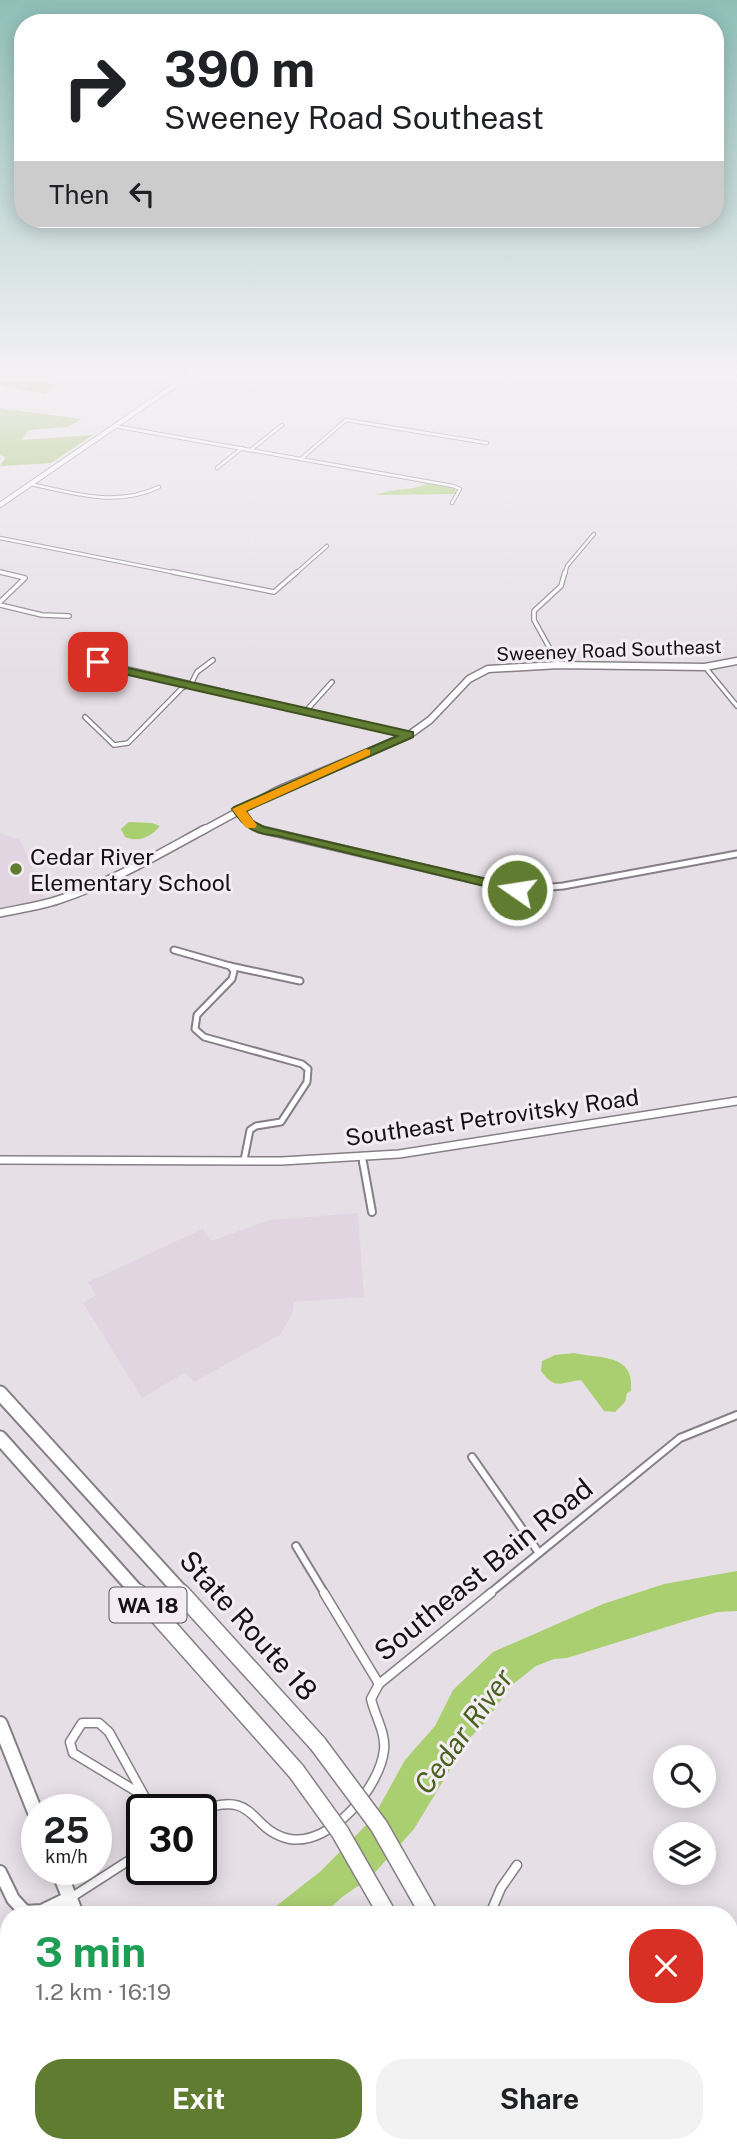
<!DOCTYPE html>
<html lang="en">
<head>
<meta charset="utf-8">
<style>
  body { margin:0; font-family:"Public Sans",sans-serif; background:#f2f2f2; color:#202124; height:100vh; display:flex; flex-direction:column; font-size:26px; white-space:nowrap }
  * { box-sizing:border-box; margin:0 }
  p { font-size:23px; color:#757577 }
  .icon { flex:none; width:38px; height:38px; fill:none; stroke:currentColor; stroke-width:2; stroke-linecap:round; stroke-linejoin:round }
  .map { position:relative; flex:1; overflow:hidden }
  .drawer { position:absolute; left:0px; top:1906px; width:738px; height:247px; display:flex; flex-direction:column; background:#fff; border-radius:28px 28px 0 0; box-shadow:0 4px 18px #0003 }
  .drawer>* { flex:none }
  .top-card { position:absolute; left:14px; top:14px; width:710px; height:214px; border-radius:28px; box-shadow:0 4px 18px #0003; background:#fff; color:#202124; overflow:hidden }
  .controls { position:absolute; left:653px; top:1745px; display:grid; gap:14px }
  .controls a { display:grid; place-items:center; width:63px; height:63px; border-radius:50%; background:#fff; box-shadow:0 4px 18px #0003; font-size:35px }
  .speed { position:absolute; left:21px; top:1794px; display:flex; gap:14px; font-size:35px; font-weight:700; text-align:center }
  .speed>* { display:grid; place-content:center; width:91px; height:91px; border-radius:50%; background:#fff; box-shadow:0 4px 18px #0003; line-height:1 }
  .speed small { font-size:18px; font-weight:400 }
  .speed .limit { border:4px solid #111; border-radius:10px; background:#fff; color:#111 }
  .pin { position:absolute; display:grid; place-items:center; width:60px; height:60px; color:#fff; margin:-30px; border-radius:14px; box-shadow:0 4px 10px #0006 }
  .me { position:absolute; width:77px; margin:-38px; rotate:283deg; stroke-linejoin:round; filter:drop-shadow(0 0 5px #0008) }
  .turn { display:flex; align-items:center; gap:24px; height:147px; padding:0 35px; font-size:32px }
  .turn .icon { width:91px; height:91px; stroke-width:2.5 }
  .turn b { display:block; font-size:49px; line-height:60px }
  .then { display:flex; align-items:center; height:66px; padding:0 35px; background:#0003; gap:14px; font-size:26px }
  .round { display:grid; place-items:center; flex:none; width:74px; height:74px; border-radius:28px; background:#f2f2f2 }
  .head { display:flex; align-items:center; justify-content:space-between; height:119px; padding:0 35px }
  h1 { font-size:42px; font-weight:700; line-height:52px; color:#1e9e55 }
  .primary-button { display:flex; gap:14px; margin-top:auto; padding:14px 35px }
  .primary-button a { flex:1; height:80px; border-radius:28px; background:#607c30; color:#fff; font-size:28px; font-weight:700; line-height:80px; text-align:center }
  .primary-button a+a { background:#f2f2f2; color:#202124 }
  .map>svg:first-child { display:block }
  .built { fill:#e1d5e1 }
  .green { fill:#b4d18a }
  .forest { fill:#9abd5f }
  .water { fill:#aacf70 }
  .lines { fill:none; stroke-linecap:round; stroke-linejoin:round }
  .street-far4-casing { stroke:#868086; stroke-width:4.5 }
  .street-far3-casing { stroke:#868086; stroke-width:6 }
  .street-far2-casing { stroke:#868086; stroke-width:9 }
  .street-far1-casing { stroke:#868086; stroke-width:10 }
  .street-casing { stroke:#868086; stroke-width:11 }
  .secondary-far3-casing { stroke:#868086; stroke-width:6 }
  .secondary-far2-casing { stroke:#868086; stroke-width:9 }
  .secondary-far1-casing { stroke:#868086; stroke-width:10 }
  .secondary-casing { stroke:#868086; stroke-width:16 }
  .primary-casing { stroke:#868086; stroke-width:18 }
  .highway-far1-casing { stroke:#868086; stroke-width:17 }
  .highway-casing { stroke:#868086; stroke-width:20 }
  .street-far4 { stroke:#fff; stroke-width:2.5 }
  .street-far3 { stroke:#fff; stroke-width:3.5 }
  .street-far2 { stroke:#fff; stroke-width:5 }
  .street-far1 { stroke:#fff; stroke-width:6 }
  .street { stroke:#fff; stroke-width:8 }
  .secondary-far3 { stroke:#fff; stroke-width:4.5 }
  .secondary-far2 { stroke:#fff; stroke-width:6 }
  .secondary-far1 { stroke:#fff; stroke-width:7 }
  .secondary { stroke:#fff; stroke-width:12 }
  .primary { stroke:#fff; stroke-width:14 }
  .highway-far1 { stroke:#fff; stroke-width:13 }
  .highway { stroke:#fff; stroke-width:17 }
  .highway-bridge-casing { stroke:#868086; stroke-width:20; stroke-linecap:butt }
  .highway-bridge { stroke:#fff; stroke-width:17 }
  .route { fill:#607c30; stroke:#3e511f; stroke-width:2 }
  .slow { fill:#f59e0b }
  .poi-dot { fill:#607c30; stroke:#f3edf3; stroke-width:2.5 }
  .labels { text-anchor:middle; dominant-baseline:central; stroke-width:6; stroke-linejoin:round; paint-order:stroke }
  .far-street-label { font-size:19px; fill:#141214; stroke:#f3edf3 }
  .shield { fill:#f3edf3; stroke:#575457; stroke-width:2 }
  .shield-label { font-size:21px; font-weight:bold; fill:#141214 }
  .poi-label { font-size:23px; fill:#141214; stroke:#f3edf3; text-anchor:start }
  .street-label { font-size:23px; fill:#141214; stroke:#f3edf3 }
  .near-street-label { font-size:28px; fill:#141214; stroke:#f3edf3 }
  .near-water-label { font-size:28px; font-style:italic; fill:#49601e; stroke:#f3edf3 }
</style>
</head>
<body>
<div class="map">
<svg width="737" height="2151" viewBox="0 0 737 2151">
  <rect width="100%" height="100%" fill="#e6e0e6"/>
  <g class="built">
    <polygon points="0,833 20,840 46,899 0,909"/>
    <polygon points="358,1213 364,1297 294,1302 292,1315 280,1335 194,1382 184,1373 142,1398 83,1303 96,1295 88,1282 203,1229 211,1241 270,1220"/>
    <polygon points="191,2144 389,2144 396,2151 194,2151"/>
  </g>
  <polygon class="green" points="0,1930 3,1938 9,1941 9,2144 46,2144 36,2151 0,2151"/>
  <g class="forest">
    <polygon points="0,374 33,374 22,380 58,384 45,394 0,386"/>
    <polygon points="0,408 82,419 67,427 29,430 21,440 93,435 51,463 0,466 6,457 0,455"/>
  </g>
  <g class="water">
    <path d="M431 482 452 486 457 492 453 494 376 495C394 487 413 492 431 482Z"/>
    <path d="M129 822 152 823 160 826C151 837 138 843 125 837L121 829Z"/>
    <path d="M574 1353C600 1359 635 1353 631 1391L627 1393 625 1402 615 1412 604 1411 581 1380C561 1382 556 1391 541 1371L542 1361 555 1355Z"/>
    <polygon points="737,1571 737,1611 718,1612 689,1620 567,1658 554,1659 536,1666 512,1685 487,1720 468,1740 414,1829 370,1878 342,1897 324,1914 266,1914 321,1871 373,1818 405,1760 435,1726 453,1690 493,1652 603,1604 664,1584"/>
    <polygon points="63,2144 136,2144 130,2151 58,2151"/>
  </g>
  <g class="lines">
    <defs>
      <g id="street-far4">
        <polyline points="114,426 453,486 460,489 452,503"/>
        <polyline points="252,449 282,425"/>
        <polyline points="302,458 346,420 487,443"/>
        <polyline points="217,468 242,448"/>
        <path d="M31 484C75 494 117 507 159 487"/>
        <polyline points="0,538 182,574"/>
        <polyline points="0,572 8,574"/>
        <polyline points="295,574 327,546"/>
        <polyline points="565,574 567,566 594,534"/>
      </g>
      <g id="street-far3">
        <polyline points="173,572 274,592 297,572"/>
        <polyline points="0,602 25,578 0,572"/>
        <polyline points="0,605 42,615 69,616"/>
        <polyline points="98,662 409,735"/>
        <polyline points="559,665 534,620 534,611 561,586 565,572"/>
        <polyline points="705,667 737,706"/>
        <polyline points="305,712 332,682"/>
        <polyline points="85,717 114,745 128,743 182,688 191,684 197,672 213,660"/>
        <polyline points="238,809 249,824 265,831"/>
      </g>
      <g id="street-far2">
        <polyline points="259,829 517,890 563,886 737,854"/>
        <polyline points="174,950 230,966 300,981"/>
        <polyline points="230,966 234,971 232,979 197,1015 195,1029 204,1037 302,1064 308,1069 307,1082 281,1122 256,1126 250,1130 244,1160"/>
        <polyline points="362,1156 363,1164"/>
      </g>
      <g id="street-far1">
        <polyline points="363,1162 372,1212"/>
        <polyline points="472,1457 539,1553"/>
        <polyline points="296,1546 325,1594"/>
        <polyline points="489,1594 680,1438 737,1415"/>
      </g>
      <g id="street">
        <polyline points="324,1593 379,1684"/>
        <polyline points="144,1796 73,1753 70,1742 82,1723 99,1723 109,1732 152,1810"/>
        <path d="M201 1810C258 1789 249 1831 290 1839 331 1846 380 1787 384 1750 386 1733 375 1716 371 1699L379 1684 491 1593"/>
        <polyline points="72,1897 142,1852"/>
        <polyline points="490,1914 501,1888 517,1865"/>
        <polyline points="549,2144 551,2151"/>
        <polyline points="261,2151 266,2144"/>
      </g>
      <polyline id="secondary-far3" points="0,505 191,374"/>
      <polyline id="secondary-far2" points="202,831 278,790 409,735 430,720 469,679 488,669 559,665 705,667 737,661"/>
      <g id="secondary-far1">
        <path d="M0 913C19 909 40 906 58 900 110 883 157 855 205 829"/>
        <polyline points="0,1160 282,1161 399,1154 737,1101"/>
      </g>
      <polyline id="secondary" points="0,1872 13,1899 25,1912 42,1911 69,1898"/>
      <g id="primary">
        <polyline points="0,1724 37,1817"/>
        <polyline points="58,1869 76,1914"/>
        <polyline points="171,2144 175,2151"/>
      </g>
      <g id="highway-far1">
        <polyline points="0,1393 183,1594"/>
        <polyline points="0,1438 139,1594"/>
      </g>
      <g id="highway">
        <polyline points="138,1593 296,1771"/>
        <polyline points="181,1593 318,1744"/>
        <polyline points="473,2144 475,2151"/>
        <polyline points="521,2144 523,2151"/>
      </g>
    </defs>
    <use href="#street-far4" class="street-far4-casing"/>
    <use href="#street-far3" class="street-far3-casing"/>
    <use href="#street-far2" class="street-far2-casing"/>
    <use href="#street-far1" class="street-far1-casing"/>
    <use href="#street" class="street-casing"/>
    <use href="#secondary-far3" class="secondary-far3-casing"/>
    <use href="#secondary-far2" class="secondary-far2-casing"/>
    <use href="#secondary-far1" class="secondary-far1-casing"/>
    <use href="#secondary" class="secondary-casing"/>
    <use href="#primary" class="primary-casing"/>
    <use href="#highway-far1" class="highway-far1-casing"/>
    <use href="#highway" class="highway-casing"/>
    <use href="#street-far4" class="street-far4"/>
    <use href="#street-far3" class="street-far3"/>
    <use href="#street-far2" class="street-far2"/>
    <use href="#street-far1" class="street-far1"/>
    <use href="#street" class="street"/>
    <use href="#secondary-far3" class="secondary-far3"/>
    <use href="#secondary-far2" class="secondary-far2"/>
    <use href="#secondary-far1" class="secondary-far1"/>
    <use href="#secondary" class="secondary"/>
    <use href="#primary" class="primary"/>
    <use href="#highway-far1" class="highway-far1"/>
    <use href="#highway" class="highway"/>
    <defs>
      <g id="highway-bridge">
        <polyline points="318,1744 379,1826 429,1914"/>
        <polyline points="296,1771 340,1832 387,1914"/>
      </g>
    </defs>
    <use href="#highway-bridge" class="highway-bridge-casing"/>
    <use href="#highway-bridge" class="highway-bridge"/>
  </g>
  <linearGradient id="sky" x2="0" y2="1"><stop stop-color="#8fbfb8"/><stop offset="0.55" stop-color="#f4f1f4"/><stop offset="1" stop-color="#f4f1f4" stop-opacity="0"/></linearGradient>
  <rect width="737" height="675" fill="url(#sky)"/>
  <path class="route" d="M98 659 110 664 413 732V737L246 811 253 821 264 827 517 886 523 890 517 894 278 836C255 834 245 829 232 809L234 807 397 736 102 669 92 662Z"/>
  <polygon class="slow" points="366,749 370,750 370,755 246,811 257,825 255,828 246,828 232,809"/>
  <circle class="poi-dot" cx="16" cy="869" r="7"/>
  <g class="labels">
    <g class="far-street-label">
      <text transform="translate(609 650) rotate(-2)">Sweeney Road Southeast</text>
    </g>
    <rect class="shield" x="109.5" y="1587.5" width="77" height="35" rx="5"/>
    <g class="shield-label">
      <text x="148" y="1605">WA 18</text>
    </g>
    <g class="poi-label">
      <text x="30" y="856">Cedar River<tspan x="30" dy="26">Elementary School</tspan></text>
    </g>
    <g class="street-label">
      <text transform="translate(492 1117) rotate(-8)">Southeast Petrovitsky Road</text>
    </g>
    <g class="near-street-label">
      <text transform="translate(483 1569) rotate(-39)">Southeast Bain Road</text>
      <text transform="translate(249 1625) rotate(48)">State Route 18</text>
    </g>
    <g class="near-water-label">
      <text transform="translate(463 1731) rotate(-54)">Cedar River</text>
    </g>
  </g>
</svg>
<div class="controls">
<a><svg class="icon" aria-label="search" viewBox="0 0 24 24"><circle cx="10" cy="10" r="6"/><path d="M15 15l6 6"/></svg></a>
<a><svg class="icon" aria-label="layers" viewBox="0 0 24 24"><path d="M12 4l9 5-9 5-9-5zM3 14l9 5 9-5"/></svg></a>
</div>
<div class="speed"><div>25<small>km/h</small></div><div class="limit">30</div></div>
<div class="pin" style="left:98px;top:662px;background:#d93025"><svg class="icon" aria-label="arrive" viewBox="0 0 24 24"><path d="M6 21V4h12l-3 4 3 4H6"/></svg></div>
<svg class="me" style="left:517px;top:890px" viewBox="-20 -20 40 40"><circle r="17" fill="#607c30" stroke="#fff" stroke-width="3"/><path d="M0-11L8 9 0 5-8 9z" fill="#fff"/></svg>
<div class="top-card">
<div class="turn"><svg class="icon" aria-label="right" viewBox="0 0 24 24"><path d="M7 20v-9h11M14 6l5 5-5 5"/></svg><div><b>390 m</b>Sweeney Road Southeast</div></div>
<div class="then">Then<svg class="icon" aria-label="left" viewBox="0 0 24 24"><path d="M17 20v-9H6M10 6l-5 5 5 5"/></svg></div>
</div>
<section class="drawer">
<div class="head"><div><h1>3 min</h1><p>1.2 km · 16:19</p></div><a class="round" style="background:#d93025;color:#fff"><svg class="icon" aria-label="close" viewBox="0 0 24 24"><path d="M6 6l12 12M18 6L6 18"/></svg></a></div>
<div class="primary-button"><a>Exit</a><a>Share</a></div>
</section>
</div>
</body>
</html>
